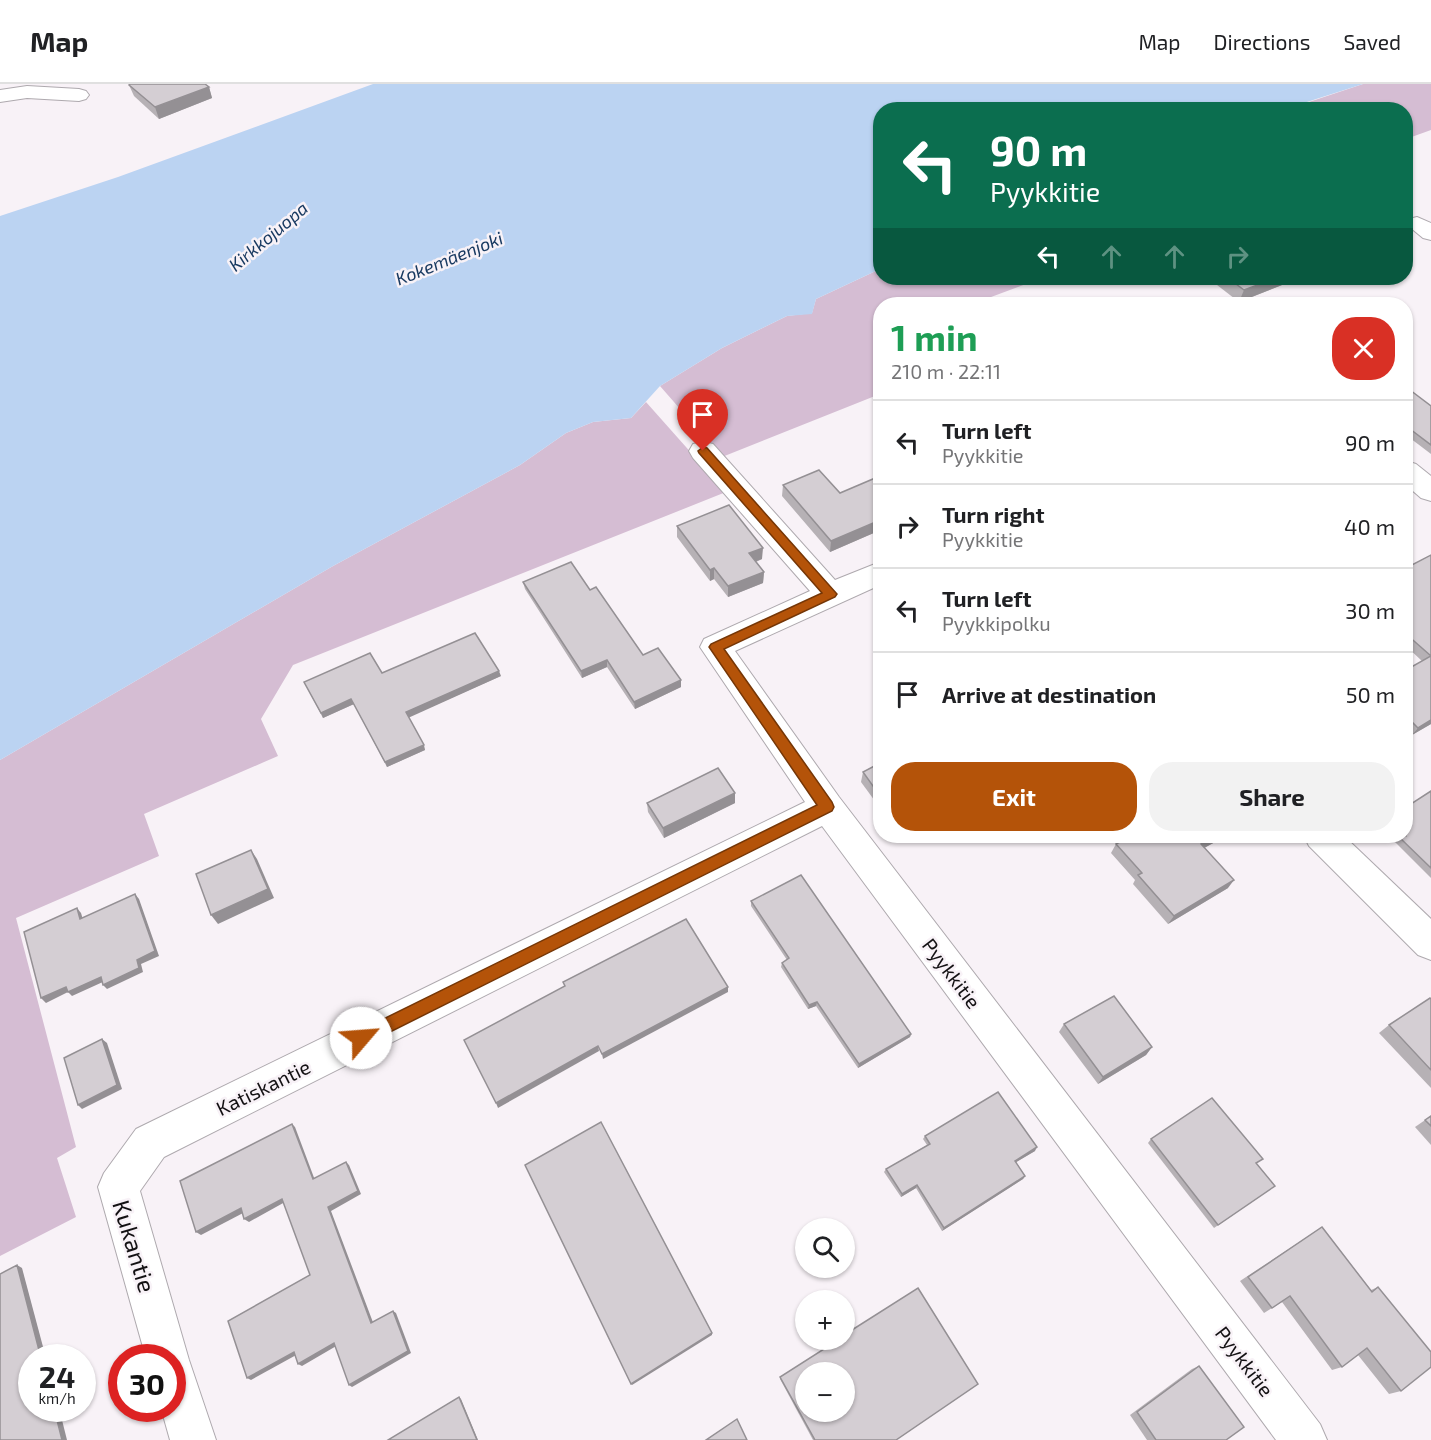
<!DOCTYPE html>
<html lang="en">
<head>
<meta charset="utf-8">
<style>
  body { margin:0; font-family:"Exo 2",sans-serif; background:#f2f2f2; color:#202124; height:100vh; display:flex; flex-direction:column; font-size:22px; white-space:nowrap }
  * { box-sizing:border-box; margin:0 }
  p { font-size:20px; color:#757577 }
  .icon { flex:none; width:33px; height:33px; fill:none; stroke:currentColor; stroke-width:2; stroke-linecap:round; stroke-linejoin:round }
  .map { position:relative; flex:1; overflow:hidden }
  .panel { position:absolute; left:873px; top:213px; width:540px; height:546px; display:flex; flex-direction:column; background:#fff; border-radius:24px; box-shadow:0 2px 4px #0004 }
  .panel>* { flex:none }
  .banner { position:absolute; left:873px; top:18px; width:540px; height:183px; border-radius:24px; box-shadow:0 2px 4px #0004; background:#0b6e4f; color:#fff; overflow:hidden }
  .buttons { position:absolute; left:795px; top:1134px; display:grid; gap:12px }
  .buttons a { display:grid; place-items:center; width:60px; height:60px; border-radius:50%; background:#fff; box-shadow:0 2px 4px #0004; font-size:30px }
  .speed { position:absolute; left:18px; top:1260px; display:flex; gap:12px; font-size:30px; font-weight:700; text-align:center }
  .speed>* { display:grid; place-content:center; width:78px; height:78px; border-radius:50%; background:#fff; box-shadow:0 2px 4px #0004; line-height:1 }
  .speed small { font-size:15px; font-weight:400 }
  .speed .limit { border:9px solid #d22; background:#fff; color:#111 }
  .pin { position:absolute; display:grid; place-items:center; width:51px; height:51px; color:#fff; margin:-62px -26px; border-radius:50% 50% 50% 0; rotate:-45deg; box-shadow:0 0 6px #0007 }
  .pin .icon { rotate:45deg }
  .me { position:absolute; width:66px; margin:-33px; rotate:63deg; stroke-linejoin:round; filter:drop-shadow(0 0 4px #0008) }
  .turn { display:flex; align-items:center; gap:21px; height:126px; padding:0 18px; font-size:27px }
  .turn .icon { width:78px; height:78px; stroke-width:2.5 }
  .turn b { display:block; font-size:42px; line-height:51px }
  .lanes { display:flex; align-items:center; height:57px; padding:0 18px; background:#0003; justify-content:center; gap:30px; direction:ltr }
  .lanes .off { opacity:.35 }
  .round { display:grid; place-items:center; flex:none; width:63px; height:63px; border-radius:24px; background:#f2f2f2 }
  .overview { display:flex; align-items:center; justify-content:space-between; height:102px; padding:0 18px }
  h1 { font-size:36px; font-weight:700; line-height:45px; color:#1e9e55 }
  .primary-button { display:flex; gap:12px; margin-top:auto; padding:12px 18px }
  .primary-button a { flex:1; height:69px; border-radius:24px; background:#b45309; color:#fff; font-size:24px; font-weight:700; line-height:69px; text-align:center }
  .primary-button a+a { background:#f2f2f2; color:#202124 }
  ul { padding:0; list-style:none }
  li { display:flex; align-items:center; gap:18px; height:84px; padding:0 18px; border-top:2px solid #e0e0e0 }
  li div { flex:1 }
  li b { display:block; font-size:22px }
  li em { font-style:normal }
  header { display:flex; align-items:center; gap:36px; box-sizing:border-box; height:84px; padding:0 30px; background:#fff; border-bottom:2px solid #e0e0e0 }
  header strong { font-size:28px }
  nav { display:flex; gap:33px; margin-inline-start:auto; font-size:21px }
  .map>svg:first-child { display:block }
  .green { fill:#d5bdd3 }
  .water { fill:#bbd3f2 }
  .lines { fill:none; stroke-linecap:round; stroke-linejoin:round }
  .street-casing { stroke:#aea9ae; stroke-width:2 }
  .street { fill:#fff; fill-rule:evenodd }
  .wall { fill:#b6b1b5 }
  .shaded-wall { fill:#949094 }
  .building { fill:#d4ced3; stroke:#949094; stroke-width:1.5; fill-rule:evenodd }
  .route { fill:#b45309; stroke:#753606; stroke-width:1.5 }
  .labels { text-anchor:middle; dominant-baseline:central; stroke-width:5; stroke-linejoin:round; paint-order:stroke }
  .far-water-label { font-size:18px; font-style:italic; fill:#193a61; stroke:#f8f2f7 }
  .street-label { font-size:20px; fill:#131113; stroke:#f8f2f7 }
  .near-street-label { font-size:24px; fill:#131113; stroke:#f8f2f7 }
</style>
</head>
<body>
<header>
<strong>Map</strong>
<nav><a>Map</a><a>Directions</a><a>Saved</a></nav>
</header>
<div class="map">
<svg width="1431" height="1356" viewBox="0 0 1431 1356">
  <rect width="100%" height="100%" fill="#f8f2f7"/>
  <g class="green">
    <polygon points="1363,0 1431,0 1431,46 1406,55 1406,26 1285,26"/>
    <polygon points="880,185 880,194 1042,194 983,216 987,220 880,220 880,310 722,373 660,302 722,264 787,232 812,229 816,215"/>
    <polygon points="646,318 726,408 293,581 261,635 278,672 144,730 159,772 16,834 76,1063 57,1074 76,1133 0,1172 0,676 333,482 520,381 566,349 593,338 631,334"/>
  </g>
  <polygon class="water" points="373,0 1363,0 1285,25 880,26 880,185 816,215 812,230 787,232 722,264 660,302 631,334 593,338 566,349 520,381 333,482 0,676 0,132 118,93"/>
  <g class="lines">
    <defs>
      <g id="street">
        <polygon points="27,2 79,5 86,7 89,11 86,15 79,17 27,14 0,18 0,6"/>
        <polygon points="1417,133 1431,139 1431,156 1423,154 1406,140 1409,135"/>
        <polygon points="703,358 713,360 835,496 880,478 880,501 735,567 839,713 1320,1340 1327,1356 1276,1356 822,742 164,1073 140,1107 189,1276 216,1356 170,1356 161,1324 172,1324 172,1274 146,1274 98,1103 104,1089 136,1045 805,718 700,563 704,555 810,507 693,374 689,367 693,360"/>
        <polygon points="1406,377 1416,380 1431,392 1431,417 1421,414 1406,401"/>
        <polygon points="1304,752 1344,752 1431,835 1431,876 1418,871 1309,762"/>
      </g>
    </defs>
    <use href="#street" class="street-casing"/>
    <use href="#street" class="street"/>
  </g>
  <g class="wall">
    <polygon points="129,1 209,3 212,14 159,35 134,12"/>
    <polygon points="1208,194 1285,194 1282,201 1239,218"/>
    <polygon points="1406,303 1431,322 1431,370 1406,351"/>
    <polygon points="880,392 880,451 879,451 876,448 830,468 782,412 783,401 840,409"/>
    <polygon points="677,442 762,475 756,478 764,488 763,499 728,513 714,495 710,497 677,453"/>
    <polygon points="1431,471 1431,640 1412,651 1407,646 1422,577 1406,562 1406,484"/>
    <polygon points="523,498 590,506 643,571 681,603 635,625 607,583 582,594 525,505"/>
    <polygon points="382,589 501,592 408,633 425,666 387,683 354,620 323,634 304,598"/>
    <polygon points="880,679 880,724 861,698 863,688"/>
    <polygon points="1431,707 1431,794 1389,752 1406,752 1408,722"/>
    <polygon points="735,709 735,719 664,754 648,728 647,719"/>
    <polygon points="1131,752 1226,752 1204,764 1228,804 1168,840 1133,800 1135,796 1111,769 1116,760"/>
    <polygon points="751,817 911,950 910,953 858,984 816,922 808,925 781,883 782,879 787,876 751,822"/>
    <polygon points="1431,915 1431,1004 1379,949 1389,941"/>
    <polygon points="1064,940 1152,963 1146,971 1098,1000 1059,948"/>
    <polygon points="1431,1032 1431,1061 1415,1043"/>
    <polygon points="925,1052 1035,1067 1016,1078 1025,1092 1023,1095 942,1147 916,1104 901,1113 884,1088 886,1085 927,1061 923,1055"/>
    <polygon points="1151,1055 1256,1079 1275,1102 1214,1144 1148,1059"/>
    <polygon points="1322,1143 1371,1206 1378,1203 1401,1307 1389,1310 1358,1271 1342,1283 1332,1286 1282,1218 1264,1229 1240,1197"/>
    <polygon points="1199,1282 1226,1356 1147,1356 1130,1331 1192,1285"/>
    <polygon points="780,1293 896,1356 813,1356 780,1295"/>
  </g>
  <g class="shaded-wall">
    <polygon points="209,3 212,14 159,35 155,23"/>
    <polygon points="1276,194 1285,194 1282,201 1239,218 1244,206"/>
    <polygon points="1411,276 1406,285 1406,278"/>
    <polygon points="878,437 876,448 830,468 831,457"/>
    <polygon points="763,464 762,475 749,480 749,469"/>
    <polygon points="714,484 714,495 710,497 710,486"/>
    <polygon points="764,488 763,499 728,513 728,502"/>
    <polygon points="607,576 607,583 582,594 581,587"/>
    <polygon points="499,587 501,592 408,634 406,628"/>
    <polygon points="681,596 681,603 635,625 634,618"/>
    <polygon points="351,615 354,620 323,634 321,629"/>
    <polygon points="1431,636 1431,640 1412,651 1418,644"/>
    <polygon points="1413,639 1407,646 1406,647 1406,643"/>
    <polygon points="424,661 425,666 387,683 385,678"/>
    <polygon points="735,709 735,719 664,754 663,744"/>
    <polygon points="1216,752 1226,752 1195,769 1201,760"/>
    <polygon points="251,766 257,775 274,814 218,840 211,831"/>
    <polygon points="1234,796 1228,804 1168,840 1174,832"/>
    <polygon points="135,810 139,815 159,872 141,880 143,888 107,905 103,901 137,876"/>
    <polygon points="77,824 81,829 84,839 80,835"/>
    <polygon points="101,893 105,897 72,912 68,908 46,919 41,914 66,903"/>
    <polygon points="728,903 728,908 603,975 602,970"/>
    <polygon points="817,918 816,922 808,925 809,921"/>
    <polygon points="911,950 910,953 858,984 859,980"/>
    <polygon points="102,955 107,959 122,1005 82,1025 78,1021"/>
    <polygon points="598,962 599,967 498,1024 496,1019"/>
    <polygon points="1152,963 1146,971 1098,1000 1103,993"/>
    <polygon points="292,1040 295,1043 316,1099 313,1095"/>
    <polygon points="1037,1063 1035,1067 1013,1080 1015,1077"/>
    <polygon points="346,1078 349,1081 361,1110 331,1127 374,1241 371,1239 328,1123"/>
    <polygon points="1025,1092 1023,1095 942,1147 944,1144"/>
    <polygon points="917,1101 916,1104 901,1113 902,1110"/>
    <polygon points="282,1115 285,1118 249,1138 244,1135"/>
    <polygon points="241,1124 245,1128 201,1151 196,1148"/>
    <polygon points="17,1181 22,1184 46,1274 41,1274"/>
    <polygon points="393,1227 396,1229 411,1269 352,1303 349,1301"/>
    <polygon points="712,1249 712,1251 632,1301 631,1300"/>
    <polygon points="334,1259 338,1261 302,1282 298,1280"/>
    <polygon points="294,1268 298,1270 251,1296 247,1294"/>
    <polygon points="459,1313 461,1315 478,1356 477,1356"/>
    <polygon points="54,1324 59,1324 67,1356 62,1356"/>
  </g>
  <g class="building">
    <polygon points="130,0 205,0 209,3 155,23 129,1"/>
    <polygon points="1228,194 1276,194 1244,206"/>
    <polygon points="1406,272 1411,276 1406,278"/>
    <polygon points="1406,303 1431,322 1431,361 1406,342"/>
    <polygon points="819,386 840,409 880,392 880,440 878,437 831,457 783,401"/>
    <polygon points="729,421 763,464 749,469 764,488 728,502 714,484 710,486 677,442"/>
    <polygon points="1431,471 1431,636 1418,644 1413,639 1406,643 1406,586 1431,572 1406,550 1406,484"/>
    <polygon points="571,478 590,506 596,503 643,571 658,564 681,596 634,618 607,576 581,587 523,498"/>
    <polygon points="475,549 499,587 406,628 424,661 385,678 351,615 321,629 304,598 370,569 382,589"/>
    <polygon points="880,679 880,712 863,688"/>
    <polygon points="718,684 735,709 663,744 647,719"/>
    <polygon points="1431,707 1431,784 1398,752 1406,752 1406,721 1408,722"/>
    <polygon points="1131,752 1216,752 1201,760 1234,796 1174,832 1138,791 1142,789 1116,760"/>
    <polygon points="251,766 268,805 211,831 196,790"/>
    <polygon points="801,791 911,950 859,980 817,918 809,921 782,879 789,874 751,817"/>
    <polygon points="135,810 155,867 137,876 139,884 103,901 101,893 68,908 66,903 41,914 24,848 77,824 80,835"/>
    <polygon points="686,835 728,903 602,970 598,962 496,1019 464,956 565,902 563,898"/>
    <polygon points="1114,912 1152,963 1103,993 1064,940"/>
    <polygon points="1430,914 1431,915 1431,986 1389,941"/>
    <polygon points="102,955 117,1001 78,1021 64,974"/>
    <polygon points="998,1008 1037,1063 1015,1077 1025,1092 944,1144 917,1101 902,1110 886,1085 930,1060 925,1052"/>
    <polygon points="1212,1014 1263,1075 1256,1079 1275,1102 1218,1141 1151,1055"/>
    <polygon points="1431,1032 1431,1042 1425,1036"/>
    <polygon points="601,1038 712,1249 631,1300 525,1081"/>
    <polygon points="292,1040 313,1095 346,1078 358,1107 328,1123 371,1239 393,1227 408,1267 349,1301 334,1259 298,1280 294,1268 247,1294 228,1237 310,1191 282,1115 244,1135 241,1124 196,1148 180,1097"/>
    <polygon points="1322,1143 1372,1208 1378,1203 1431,1268 1431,1283 1401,1307 1367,1264 1342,1283 1290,1212 1272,1224 1248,1193"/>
    <polygon points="17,1181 41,1274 32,1274 32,1324 54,1324 62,1356 0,1356 0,1190"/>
    <path d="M918 1204 978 1300 896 1356H815L780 1293 838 1256H844V1251ZM806 1288H844V1328H806Z"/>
    <polygon points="1199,1282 1244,1343 1226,1356 1156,1356 1137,1328"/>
    <polygon points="459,1313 477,1356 388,1356"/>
    <polygon points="737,1335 747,1356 706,1356"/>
  </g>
  <polygon class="route" points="703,363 707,364 837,510 835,513 724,565 832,718 834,723 832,727 366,960 361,962 355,960 353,954 355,949 817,721 709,563 711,560 822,509 699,369 698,367"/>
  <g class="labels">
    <g class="far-water-label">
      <text transform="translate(268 152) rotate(-40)">Kirkkojuopa</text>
      <text transform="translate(449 174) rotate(-22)">Kokemäenjoki</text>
    </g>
    <g class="street-label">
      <text transform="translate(952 889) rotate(53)">Pyykkitie</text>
      <text transform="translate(263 1003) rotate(-26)">Katiskantie</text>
      <text transform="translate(1245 1277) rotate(53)">Pyykkitie</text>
    </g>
    <g class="near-street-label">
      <text transform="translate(135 1162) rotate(73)">Kukantie</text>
    </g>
  </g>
</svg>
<div class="buttons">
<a><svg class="icon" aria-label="search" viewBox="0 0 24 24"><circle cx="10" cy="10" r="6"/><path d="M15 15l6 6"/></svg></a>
<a>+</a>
<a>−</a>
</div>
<div class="speed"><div>24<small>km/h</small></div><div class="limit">30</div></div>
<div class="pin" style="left:703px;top:367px;background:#d93025"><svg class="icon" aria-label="arrive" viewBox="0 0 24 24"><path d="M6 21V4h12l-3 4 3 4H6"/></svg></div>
<svg class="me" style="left:361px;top:954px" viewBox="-20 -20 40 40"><circle r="19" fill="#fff"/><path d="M0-13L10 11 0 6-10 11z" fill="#b45309"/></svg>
<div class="banner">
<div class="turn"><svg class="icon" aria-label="left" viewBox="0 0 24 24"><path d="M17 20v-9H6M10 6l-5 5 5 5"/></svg><div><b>90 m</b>Pyykkitie</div></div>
<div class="lanes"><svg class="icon" aria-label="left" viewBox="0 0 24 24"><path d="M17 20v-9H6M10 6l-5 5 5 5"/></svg><svg class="icon off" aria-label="ahead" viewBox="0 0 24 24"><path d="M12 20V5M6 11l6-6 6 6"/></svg><svg class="icon off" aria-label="ahead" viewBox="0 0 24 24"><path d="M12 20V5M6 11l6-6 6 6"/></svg><svg class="icon off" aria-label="right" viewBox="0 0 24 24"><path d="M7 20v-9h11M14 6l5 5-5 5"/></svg></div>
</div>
<section class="panel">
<div class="overview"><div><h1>1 min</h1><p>210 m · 22:11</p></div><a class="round" style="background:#d93025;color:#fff"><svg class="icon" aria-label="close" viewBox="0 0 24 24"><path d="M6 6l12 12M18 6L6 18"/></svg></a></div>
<ul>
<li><svg class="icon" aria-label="left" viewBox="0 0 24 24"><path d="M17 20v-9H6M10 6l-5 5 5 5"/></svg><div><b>Turn left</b><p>Pyykkitie</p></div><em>90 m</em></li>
<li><svg class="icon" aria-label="right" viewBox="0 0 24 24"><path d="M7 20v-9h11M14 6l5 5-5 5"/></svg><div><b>Turn right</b><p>Pyykkitie</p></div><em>40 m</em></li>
<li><svg class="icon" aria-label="left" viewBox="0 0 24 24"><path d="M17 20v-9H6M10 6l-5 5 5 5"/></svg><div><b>Turn left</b><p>Pyykkipolku</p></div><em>30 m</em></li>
<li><svg class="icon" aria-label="arrive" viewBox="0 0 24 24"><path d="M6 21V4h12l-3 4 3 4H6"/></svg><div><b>Arrive at destination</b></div><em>50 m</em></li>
</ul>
<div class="primary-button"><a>Exit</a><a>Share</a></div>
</section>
</div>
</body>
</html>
